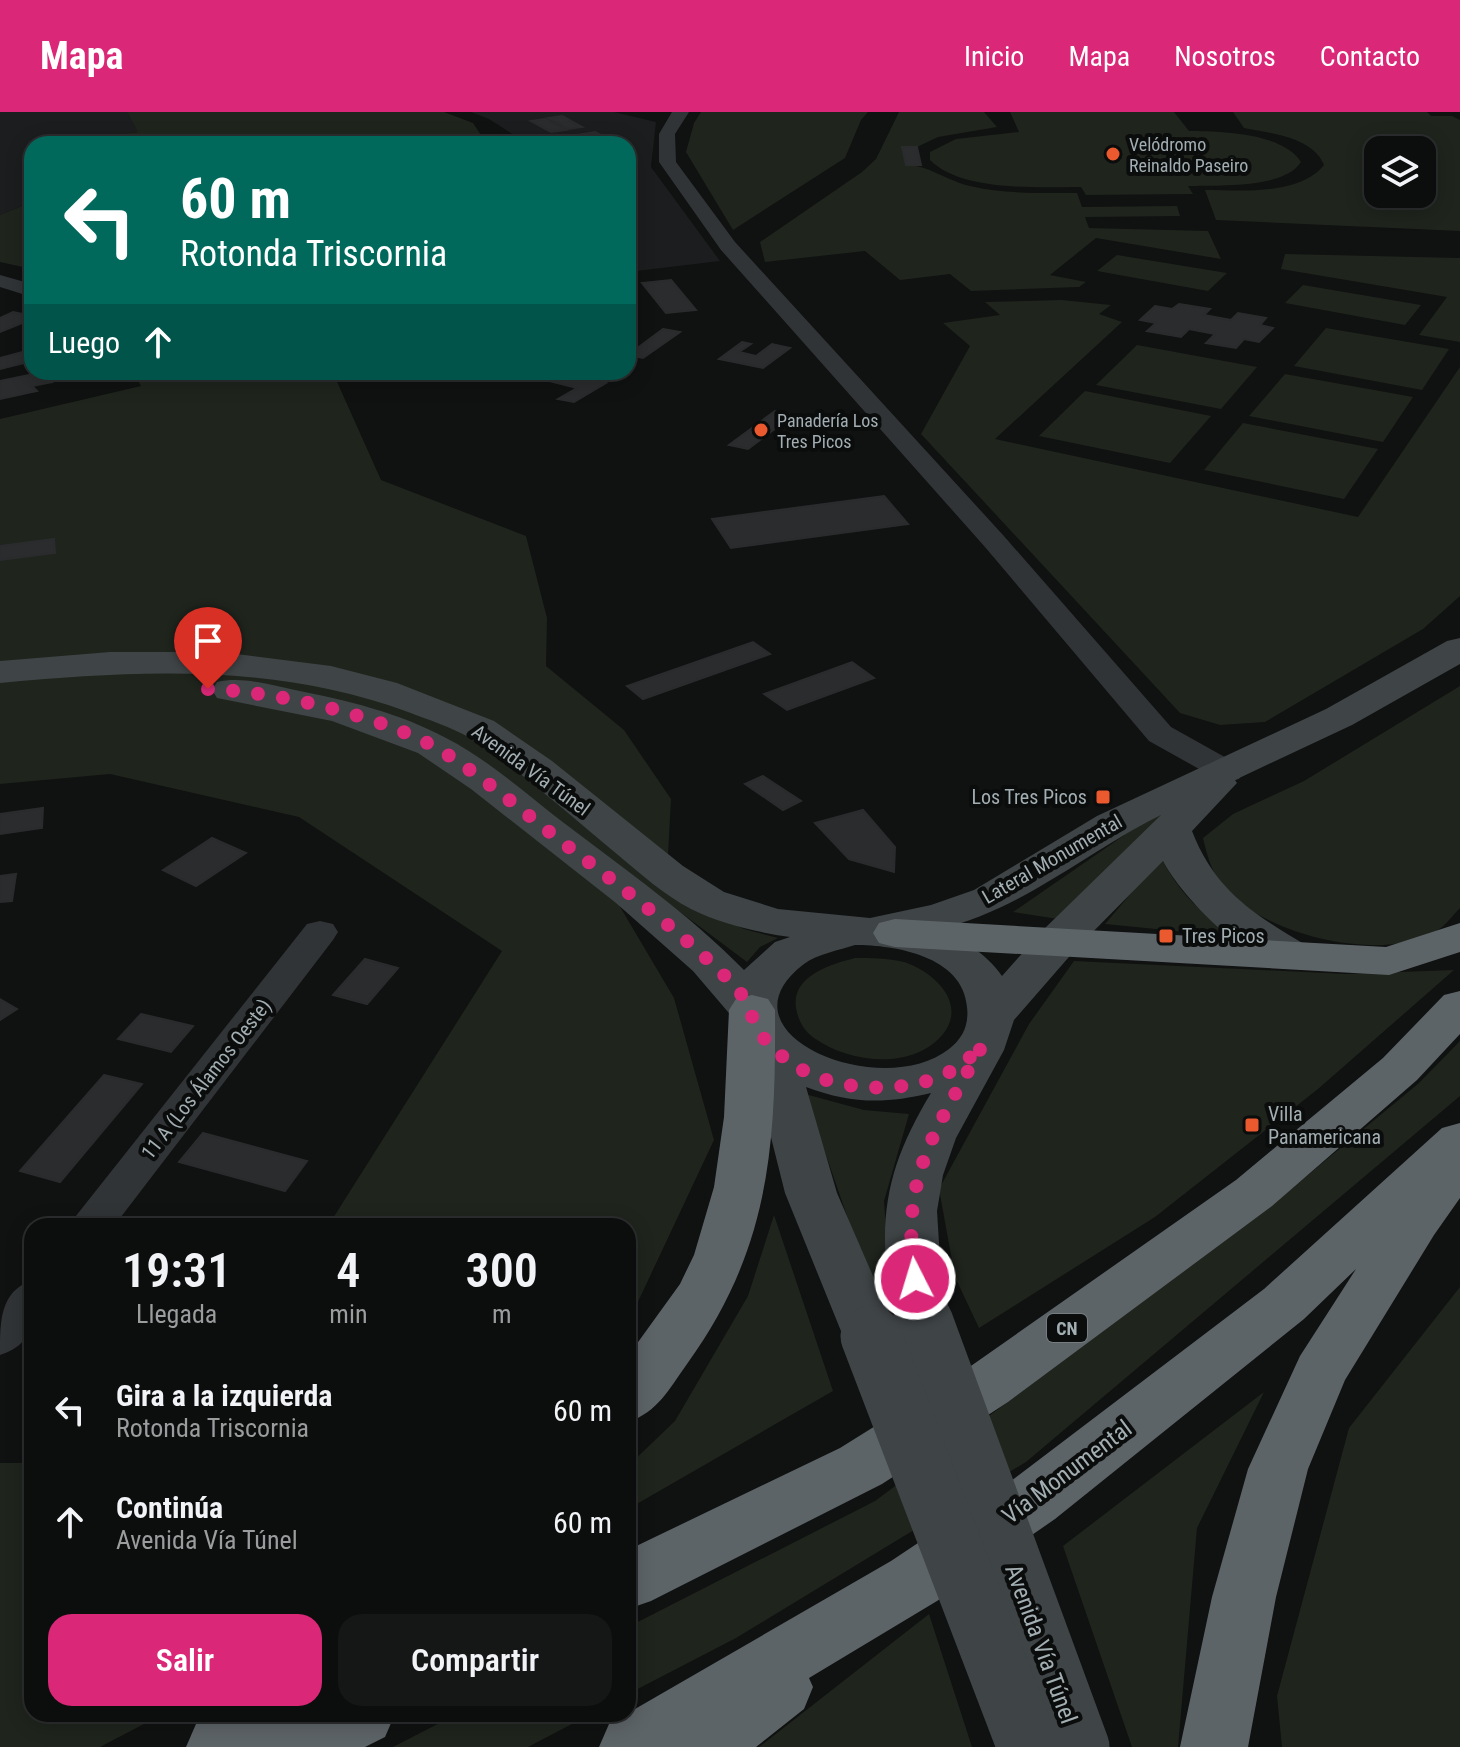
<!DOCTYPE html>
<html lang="es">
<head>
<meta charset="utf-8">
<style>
  body { margin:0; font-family:"Roboto Condensed",sans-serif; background:#151616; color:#f1f3f6; height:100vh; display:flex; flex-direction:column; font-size:30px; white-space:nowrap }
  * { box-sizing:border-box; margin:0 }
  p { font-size:26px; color:#9a9c9d }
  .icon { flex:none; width:44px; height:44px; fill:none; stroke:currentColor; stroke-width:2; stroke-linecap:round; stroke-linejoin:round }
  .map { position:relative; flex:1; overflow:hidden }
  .details { position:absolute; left:24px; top:1106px; width:612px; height:504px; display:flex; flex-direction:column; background:#0c0d0d; border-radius:24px; box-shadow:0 4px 20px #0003,0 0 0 2px #2c2d2e }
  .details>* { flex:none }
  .banner { position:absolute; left:24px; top:24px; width:612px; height:244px; border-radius:24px; box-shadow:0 4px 20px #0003,0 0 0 2px #2c2d2e; background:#00695c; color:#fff; overflow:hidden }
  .tools { position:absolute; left:1364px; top:24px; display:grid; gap:16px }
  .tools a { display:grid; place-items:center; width:72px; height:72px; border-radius:16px; background:#0c0d0d; box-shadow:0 4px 20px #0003,0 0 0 2px #2c2d2e; font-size:40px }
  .pin { position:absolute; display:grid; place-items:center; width:68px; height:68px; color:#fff; margin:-82px -34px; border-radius:50% 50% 50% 0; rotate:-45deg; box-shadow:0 0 8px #0007 }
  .pin .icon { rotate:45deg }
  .me { position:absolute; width:88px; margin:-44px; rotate:355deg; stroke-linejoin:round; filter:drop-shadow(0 0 6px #0008) }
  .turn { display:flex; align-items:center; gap:28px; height:168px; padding:0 24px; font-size:36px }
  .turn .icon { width:104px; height:104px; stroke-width:2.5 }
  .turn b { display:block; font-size:56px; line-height:68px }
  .then { display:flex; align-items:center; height:76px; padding:0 24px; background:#0003; gap:16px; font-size:30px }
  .eta { display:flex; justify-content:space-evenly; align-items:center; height:136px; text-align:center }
  .eta b { font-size:48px; font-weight:600; line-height:56px }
  .primary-button { display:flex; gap:16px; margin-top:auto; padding:16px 24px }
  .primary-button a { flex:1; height:92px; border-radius:24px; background:#db2777; color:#fff; font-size:32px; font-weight:600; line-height:92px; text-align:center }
  .primary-button a+a { background:#151616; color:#f1f3f6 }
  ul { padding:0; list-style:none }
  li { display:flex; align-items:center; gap:24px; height:112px; padding:0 24px }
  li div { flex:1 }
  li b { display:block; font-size:30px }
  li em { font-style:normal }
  header { display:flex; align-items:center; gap:48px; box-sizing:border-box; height:112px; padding:0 40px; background:#db2777; color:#fff }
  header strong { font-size:38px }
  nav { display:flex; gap:44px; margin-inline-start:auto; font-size:28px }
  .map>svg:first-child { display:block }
  .built { fill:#1c1d1e }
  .green { fill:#1f241d; fill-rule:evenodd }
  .building { fill:#2b2c2d; stroke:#2a2b2d; stroke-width:2 }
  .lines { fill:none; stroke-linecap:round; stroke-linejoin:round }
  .street { fill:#313436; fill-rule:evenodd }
  .secondary { fill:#3f4446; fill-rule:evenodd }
  .highway { fill:#5d6467; fill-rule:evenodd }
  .secondary-bridge { stroke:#3f4446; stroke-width:61 }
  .route { stroke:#db2777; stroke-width:14; stroke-dasharray:0 25.2 }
  .poi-dot { fill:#eb592e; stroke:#0b0c0c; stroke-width:3 }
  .labels { text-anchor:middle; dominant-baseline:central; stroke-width:8; stroke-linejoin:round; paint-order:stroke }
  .far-poi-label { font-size:18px; fill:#a2aeb2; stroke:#0b0c0c; text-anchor:start }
  .shield { fill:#0b0c0c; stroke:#757d80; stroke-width:2 }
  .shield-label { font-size:18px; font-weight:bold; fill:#a2aeb2 }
  .street-label { font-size:20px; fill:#a2aeb2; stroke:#0b0c0c }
  .poi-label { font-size:20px; fill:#a2aeb2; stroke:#0b0c0c; text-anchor:start }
  .near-street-label { font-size:24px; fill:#a2aeb2; stroke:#0b0c0c }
</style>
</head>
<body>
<header>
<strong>Mapa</strong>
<nav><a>Inicio</a><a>Mapa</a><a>Nosotros</a><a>Contacto</a></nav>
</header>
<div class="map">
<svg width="1460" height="1635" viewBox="0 0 1460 1635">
  <rect width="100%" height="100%" fill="#101111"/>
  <g class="built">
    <polygon points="0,0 127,0 139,20 82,28 86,32 32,32 32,90 0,103"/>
    <polygon points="471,0 614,0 656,10 651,55 720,149 628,160 628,32 528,32 489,7"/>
  </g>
  <g class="green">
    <polygon points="127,0 444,0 473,11 487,32 86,32 81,27 138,20"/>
    <polygon points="701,0 868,0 861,8 845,46 733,118 686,40 694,11"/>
    <path d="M899 0H984L997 15 938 25 917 35 906 53C928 53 948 69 970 74 1005 82 1041 81 1077 81L1082 95 1177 94 1180 104 1085 105 1089 116 1208 119 1221 147 1096 126 1050 163 1086 170 1079 175 971 179 950 162 900 168 865 139 765 150 760 130 862 60 876 47Z"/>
    <path d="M1010 0H1174L1189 19C1220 19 1284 21 1301 50 1284 77 1218 73 1188 74L1193 82 1086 83 1081 75C1038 75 962 80 930 48V40L956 27 1019 20Z"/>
    <path d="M1233 0H1427L1431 4H1452L1460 8V119L1216 108 1205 78C1241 78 1299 84 1324 53 1313 25 1270 21 1244 16ZM1378 38H1422V82H1378Z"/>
    <polygon points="32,90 32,157 0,150 0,103"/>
    <polygon points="1285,142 1460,146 1460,230 1419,223 1447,185 1281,157"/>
    <polygon points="1117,143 1227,161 1208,179 1097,159"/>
    <polygon points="1303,173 1421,193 1405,213 1285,191"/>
    <polygon points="1062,188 1111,193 1099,202 1122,210 995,327 1358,405 1460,255 1460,484 1423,517 1265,610 1220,613 1180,601 921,322 970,234 943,211 1000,203 985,190"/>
    <polygon points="1326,216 1449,237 1422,278 1294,254"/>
    <polygon points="1137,233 1257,255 1221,297 1096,273"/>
    <polygon points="133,260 335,260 334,263 381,368 526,424 547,506 546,554 624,618 671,687 667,762 694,793 744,817 778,826 760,835 747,850 648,776 619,793 674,886 714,1028 628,1211 628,1114 328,1114 502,839 299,705 110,662 0,672 0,307 141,274"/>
    <polygon points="1285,262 1413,285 1383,330 1249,304"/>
    <polygon points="1085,279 1211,304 1170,351 1039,324"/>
    <polygon points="1243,311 1378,337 1344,387 1204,358"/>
    <path d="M1460 574V796C1453 803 1446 813 1438 818 1383 853 1260 823 1221 772 1211 758 1207 743 1203 726L1233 702 1304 669Z"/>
    <polygon points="1181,693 1058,807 1013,800 1165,695"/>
    <path d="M1161 746C1182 785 1201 801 1237 825L1105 812Z"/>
    <path d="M855 846C871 846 888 846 904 850 933 859 968 891 943 922 913 959 849 951 814 926 804 919 798 908 796 896 791 864 831 852 855 846Z"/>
    <polygon points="1074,849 1346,862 1454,858 1318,977 1155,1105 979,1216 955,1165 939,1077 1029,912"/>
    <polygon points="1460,929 1460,984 1026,1350 736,1526 628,1582 628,1515 875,1389 1274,1091 1419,971"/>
    <polygon points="805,982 864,998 909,1002 884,1089 891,1189 876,1188"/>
    <polygon points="774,1103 833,1279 628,1397 628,1354 675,1309 748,1184"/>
    <polygon points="1460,1175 1460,1635 1282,1635 1277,1584 1349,1316"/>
    <polygon points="1264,1280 1197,1416 1178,1635 1132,1635 1063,1434"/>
    <polygon points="0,1351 32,1351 32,1602 163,1602 100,1635 0,1635"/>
    <polygon points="929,1502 972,1635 759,1635"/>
    <polygon points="457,1602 591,1602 528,1635 393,1635"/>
  </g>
  <g class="building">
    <polygon points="562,4 582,15 568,17 548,6"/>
    <polygon points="545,7 566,18 551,20 531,9"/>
    <polygon points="595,20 618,32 571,32 560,26"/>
    <polygon points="902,35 917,35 921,53 906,53"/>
    <polygon points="671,168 696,198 666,201 642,171"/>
    <polygon points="1179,192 1210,197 1204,203 1231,208 1238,201 1266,206 1260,213 1273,216 1259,230 1244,227 1236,236 1206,231 1215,222 1189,217 1181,225 1147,219 1156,211 1140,208 1155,194 1172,197"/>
    <polygon points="13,200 32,204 32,207 0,220 0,206"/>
    <polygon points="663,217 680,220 643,246 628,243"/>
    <polygon points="742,230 751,232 739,240 756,244 772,232 790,236 763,256 719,247"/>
    <polygon points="22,240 32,249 0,257 0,246"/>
    <polygon points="43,260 52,270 32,274 37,279 0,287 0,269"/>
    <polygon points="563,261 591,268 606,271 574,290 558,287 577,276 549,269"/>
    <polygon points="775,299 793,303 748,337 729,333"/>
    <polygon points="884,384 908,412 731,436 712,407"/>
    <polygon points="54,427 55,441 0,448 0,434"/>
    <polygon points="753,530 770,542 643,587 627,574"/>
    <polygon points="852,550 874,566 787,598 764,582"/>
    <polygon points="763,664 801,689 783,698 745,672"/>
    <polygon points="43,696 42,716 0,722 0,702"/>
    <polygon points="863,698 895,735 894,760 849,747 815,711"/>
    <polygon points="212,726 246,741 196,774 163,758"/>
    <polygon points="16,762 12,789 0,790 0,764"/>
    <polygon points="365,847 398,856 367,892 333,883"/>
    <polygon points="0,887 17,897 0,908"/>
    <polygon points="141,902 193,914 171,940 118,927"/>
    <polygon points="104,963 142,972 60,1070 20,1059"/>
    <polygon points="203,1021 307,1049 285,1079 179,1050"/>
  </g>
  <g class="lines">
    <g class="street">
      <polygon points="672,0 689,0 675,22 676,50 735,130 1003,423 1171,615 1239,653 1244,660 1239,667 1228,670 1217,667 1149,629 985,435 721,138 659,50 659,22"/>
      <polygon points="0,163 32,172 32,185 0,175"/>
      <polygon points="320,809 333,812 338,820 333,828 114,1114 68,1114 307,812"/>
      <path d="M32 1168C32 1202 40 1230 0 1243 0 1208 0 1180 32 1168Z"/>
    </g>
    <path class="secondary" d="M1460 526V552L1352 613 1235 668 1237 671 1192 719C1215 778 1253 802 1306 833L1312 843 1306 853C1300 854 1293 857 1288 856 1247 852 1181 784 1163 749L1075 838 1014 908 1004 938 956 1026 943 1063 937 1099 940 1147 951 1211 943 1226 923 1233 903 1226C893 1208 891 1188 888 1168 878 1094 893 1044 931 981 885 992 851 992 806 975L837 1081 899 1224 891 1240 871 1246 851 1240 843 1224 785 1081 748 934 734 907 693 859 616 791 471 677 418 641 332 609 217 586 212 578 217 570C242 564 270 573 295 578 346 588 400 601 446 626 489 648 526 682 564 711 626 758 689 802 744 858L775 830 790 825C756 820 721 812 691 797 664 783 641 762 618 743 569 703 523 660 470 626 451 615 429 608 408 600 276 551 138 558 0 571V549L110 540H221L331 554 397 571 494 609 552 649 683 754 724 780 778 797 870 806 931 793 974 778 1097 704 1326 597 1447 529ZM1161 703 1043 818 1002 864C986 841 963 827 937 818 1026 796 1081 743 1161 703ZM855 833C895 833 963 844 967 895 969 913 963 926 949 937 882 990 712 922 804 852 817 842 840 838 855 833Z"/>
    <g class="highway">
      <polygon points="895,807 1386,835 1460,811 1460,840 1389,863 895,835 879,831 873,821 879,811"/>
      <polygon points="1460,879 1460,922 1417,968 1272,1094 1008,1290 882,1372 651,1489 628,1497 628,1438 840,1336 968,1256 1236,1068 1383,946 1444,883"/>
      <path d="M752 883 768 887 775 898C776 1034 770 1137 687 1252 669 1277 658 1300 628 1310V1244L680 1172 694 1143 714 1075 724 1005 729 898 736 887Z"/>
      <polygon points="1460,1011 1460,1086 1434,1123 1345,1268 1308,1357 1276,1485 1248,1635 1180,1635 1212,1485 1248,1357 1300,1244 1356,1157 1304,1207 1055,1407 937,1489 809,1566 813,1575 804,1597 756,1635 599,1635 609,1612 891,1449 1011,1369 1264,1177 1442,1016"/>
      <polygon points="210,1602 395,1602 385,1625 365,1635 186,1635 196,1612"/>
    </g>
    <g class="secondary-bridge">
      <polyline points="923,1211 1079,1635"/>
      <polyline points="871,1224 1028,1635"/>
    </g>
  </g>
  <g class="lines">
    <path class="route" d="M208 577C278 580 386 604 445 641 488 669 526 702 566 733 623 776 682 821 733 872 747 886 750 903 759 919 768 934 783 946 799 956 842 982 919 983 961 953 969 947 976 939 983 932 937 1017 899 1064 915 1167"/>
  </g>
  <g class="poi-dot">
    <circle cx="1113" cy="42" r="8"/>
    <circle cx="761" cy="318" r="8"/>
    <rect x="1095" y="677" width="16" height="16" rx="4"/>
    <rect x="1158" y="816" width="16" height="16" rx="4"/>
    <rect x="1244" y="1005" width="16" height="16" rx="4"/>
  </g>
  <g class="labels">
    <g class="far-poi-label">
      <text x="1129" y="32">Velódromo<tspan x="1129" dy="21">Reinaldo Paseiro</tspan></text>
      <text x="777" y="308">Panadería Los<tspan x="777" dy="21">Tres Picos</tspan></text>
    </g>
    <rect class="shield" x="1047" y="1202" width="40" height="28" rx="6"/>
    <g class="shield-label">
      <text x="1067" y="1216">CN</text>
    </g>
    <g class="street-label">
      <text transform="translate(531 658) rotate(36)">Avenida Vía Túnel</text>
      <text transform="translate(1052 747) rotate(-30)">Lateral Monumental</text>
      <text transform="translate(206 967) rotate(-52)">11 A (Los Álamos Oeste)</text>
    </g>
    <g class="poi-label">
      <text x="1087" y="685" text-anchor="end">Los Tres Picos</text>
      <text x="1182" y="824">Tres Picos</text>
      <text x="1268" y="1002">Villa<tspan x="1268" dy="23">Panamericana</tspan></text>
    </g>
    <g class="near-street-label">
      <text transform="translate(1067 1360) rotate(-37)">Vía Monumental</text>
      <text transform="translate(1041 1532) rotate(70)">Avenida Vía Túnel</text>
    </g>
  </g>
</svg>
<div class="tools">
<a><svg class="icon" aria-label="layers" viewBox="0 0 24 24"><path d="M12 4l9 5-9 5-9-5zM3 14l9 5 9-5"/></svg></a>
</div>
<div class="pin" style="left:208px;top:577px;background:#d93025"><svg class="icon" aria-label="arrive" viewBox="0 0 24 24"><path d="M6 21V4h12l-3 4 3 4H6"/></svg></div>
<svg class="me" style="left:915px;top:1167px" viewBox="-20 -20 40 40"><circle r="17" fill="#db2777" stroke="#fff" stroke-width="3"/><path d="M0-11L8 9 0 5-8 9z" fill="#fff"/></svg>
<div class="banner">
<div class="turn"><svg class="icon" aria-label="left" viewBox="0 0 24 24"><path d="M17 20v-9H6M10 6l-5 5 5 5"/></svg><div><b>60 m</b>Rotonda Triscornia</div></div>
<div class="then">Luego<svg class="icon" aria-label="ahead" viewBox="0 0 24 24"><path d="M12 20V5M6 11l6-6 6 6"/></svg></div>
</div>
<section class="details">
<div class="eta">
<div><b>19:31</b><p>Llegada</p></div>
<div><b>4</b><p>min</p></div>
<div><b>300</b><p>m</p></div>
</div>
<ul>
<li><svg class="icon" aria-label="left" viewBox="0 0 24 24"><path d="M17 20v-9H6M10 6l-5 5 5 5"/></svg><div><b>Gira a la izquierda</b><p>Rotonda Triscornia</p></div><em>60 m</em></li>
<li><svg class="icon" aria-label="ahead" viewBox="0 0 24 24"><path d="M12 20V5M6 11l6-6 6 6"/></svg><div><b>Continúa</b><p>Avenida Vía Túnel</p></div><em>60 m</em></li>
</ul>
<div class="primary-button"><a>Salir</a><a>Compartir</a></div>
</section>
</div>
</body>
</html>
